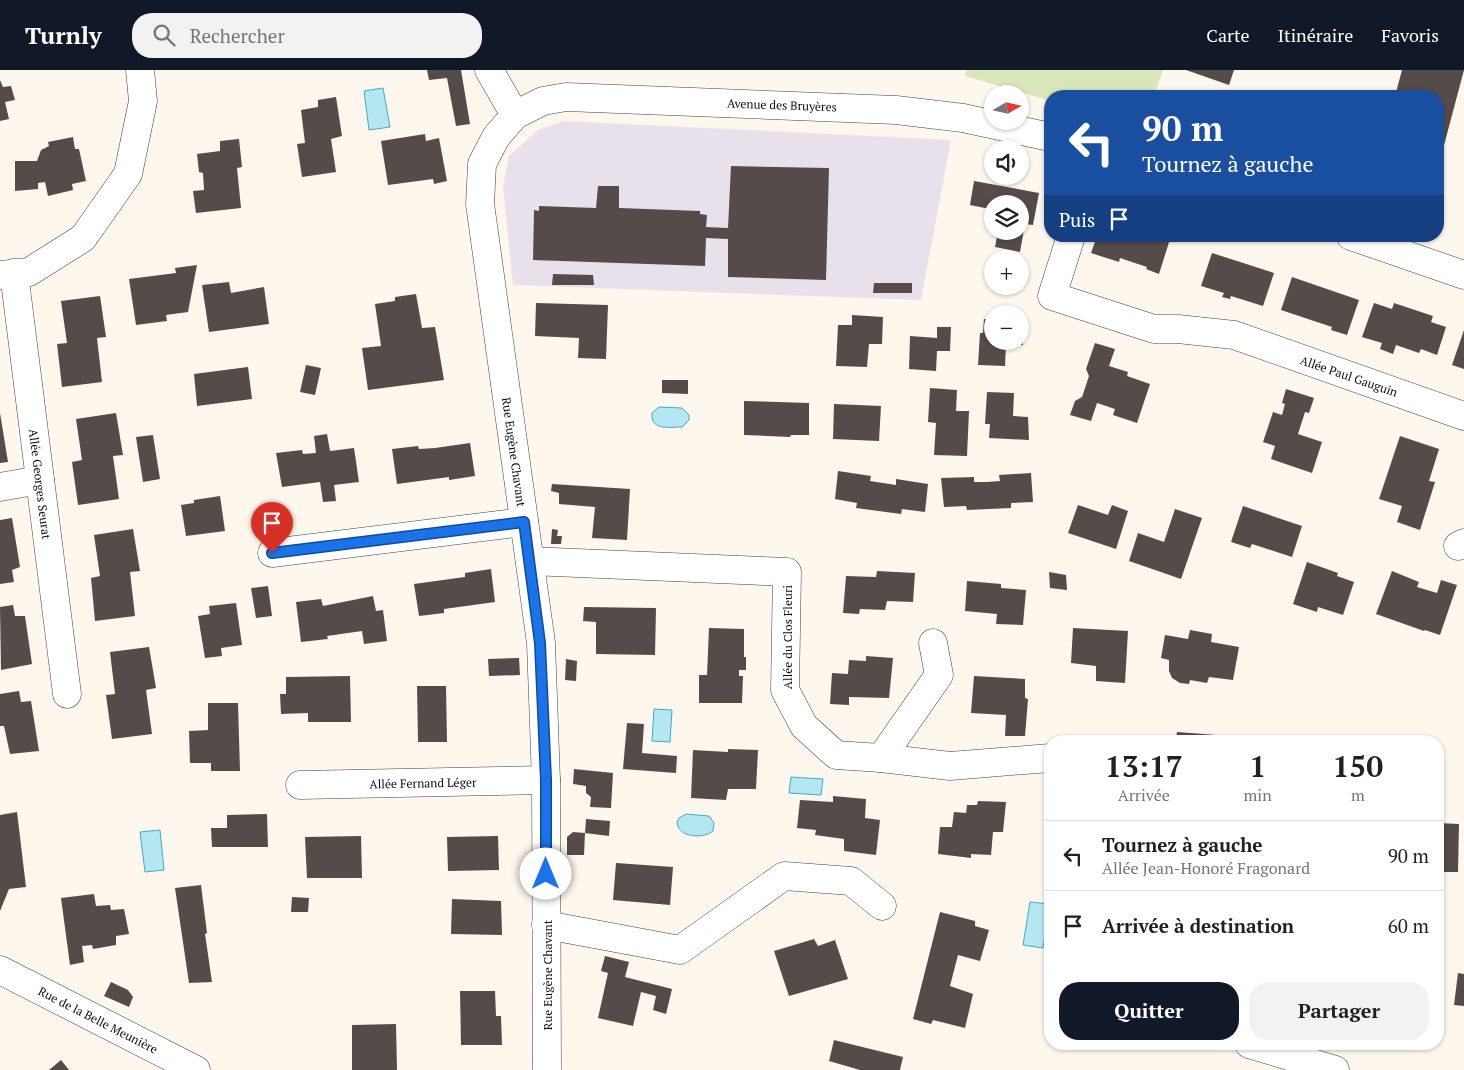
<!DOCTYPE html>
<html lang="fr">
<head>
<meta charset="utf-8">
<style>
  body { margin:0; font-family:"PT Serif",serif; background:#f2f2f2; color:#202124; height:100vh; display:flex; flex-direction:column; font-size:19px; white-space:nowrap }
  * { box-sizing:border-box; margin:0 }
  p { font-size:16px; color:#757577 }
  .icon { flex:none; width:28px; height:28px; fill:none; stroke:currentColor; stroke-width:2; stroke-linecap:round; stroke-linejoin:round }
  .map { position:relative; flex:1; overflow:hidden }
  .drawer { position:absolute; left:1044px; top:665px; width:400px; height:315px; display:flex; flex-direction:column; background:#fff; border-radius:20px; box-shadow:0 1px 4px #0004 }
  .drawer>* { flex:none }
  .hud { position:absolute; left:1044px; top:20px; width:400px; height:152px; border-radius:20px; box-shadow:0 1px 4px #0004; background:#1a4fa0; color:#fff; overflow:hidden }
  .needle { width:32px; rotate:81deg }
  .tools { position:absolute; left:984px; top:15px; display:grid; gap:10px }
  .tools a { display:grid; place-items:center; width:45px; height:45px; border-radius:50%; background:#fff; box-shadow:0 1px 4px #0004; font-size:25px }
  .pin { position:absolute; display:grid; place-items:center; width:42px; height:42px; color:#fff; margin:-51px -21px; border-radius:50% 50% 50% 0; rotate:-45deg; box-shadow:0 0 5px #0007 }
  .pin .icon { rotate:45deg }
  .me { position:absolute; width:55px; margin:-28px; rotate:0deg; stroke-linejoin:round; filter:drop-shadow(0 0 4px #0008) }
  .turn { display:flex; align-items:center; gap:18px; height:105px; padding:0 15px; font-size:22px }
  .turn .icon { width:65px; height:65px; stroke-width:2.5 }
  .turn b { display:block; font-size:35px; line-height:42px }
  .then { display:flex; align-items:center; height:48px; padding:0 15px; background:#0003; gap:10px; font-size:19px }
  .eta { display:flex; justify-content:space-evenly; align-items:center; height:85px; text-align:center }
  .eta b { font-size:30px; font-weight:600; line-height:35px }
  .action { display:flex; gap:10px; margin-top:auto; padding:10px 15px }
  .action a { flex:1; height:58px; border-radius:20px; background:#111827; color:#fff; font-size:20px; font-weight:600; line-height:58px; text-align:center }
  .action a+a { background:#f2f2f2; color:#202124 }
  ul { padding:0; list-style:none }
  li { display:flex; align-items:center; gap:15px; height:70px; padding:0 15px; border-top:1px solid #e0e0e0 }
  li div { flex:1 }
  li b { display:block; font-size:19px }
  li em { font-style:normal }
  header { display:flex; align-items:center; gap:30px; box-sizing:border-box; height:70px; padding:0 25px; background:#111827; color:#fff }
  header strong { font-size:24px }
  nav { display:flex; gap:28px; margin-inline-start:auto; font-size:18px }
  .search { width:350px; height:45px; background:#f2f2f2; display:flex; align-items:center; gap:12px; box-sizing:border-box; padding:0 18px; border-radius:20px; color:#757577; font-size:19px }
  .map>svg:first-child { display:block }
  .industrial { fill:#e8e1eb }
  .green { fill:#d9e6b9 }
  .water { fill:#b5e7f2; stroke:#40aac5 }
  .building { fill:#554c4a }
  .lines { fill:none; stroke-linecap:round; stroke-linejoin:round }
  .minor-casing { stroke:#404040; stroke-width:29 }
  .minor { stroke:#fff; stroke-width:28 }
  .route-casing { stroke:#114b97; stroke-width:12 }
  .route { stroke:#1a73e8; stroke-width:9 }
  .labels { text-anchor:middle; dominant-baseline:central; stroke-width:5; stroke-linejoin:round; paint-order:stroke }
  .street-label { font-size:12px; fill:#0d0d0d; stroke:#fff }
</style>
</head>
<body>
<header>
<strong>Turnly</strong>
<div class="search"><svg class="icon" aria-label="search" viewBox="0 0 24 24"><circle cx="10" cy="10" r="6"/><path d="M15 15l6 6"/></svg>Rechercher</div>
<nav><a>Carte</a><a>Itinéraire</a><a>Favoris</a></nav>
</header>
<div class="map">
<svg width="1464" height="1000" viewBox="0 0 1464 1000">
  <rect width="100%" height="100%" fill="#fef7ed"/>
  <polygon class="industrial" points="563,51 951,70 921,230 513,215 503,117 509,86 538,60"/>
  <polygon class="green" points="967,0 1163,0 1154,26 1050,26 1050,31 965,6"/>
  <g class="water">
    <polygon points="383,18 390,57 369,60 364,21"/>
    <path d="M659 337 682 338 689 345V350L682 357C670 357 650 361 652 343Z"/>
    <polygon points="654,639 672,640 670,672 652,671"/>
    <polygon points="791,707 823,709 821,725 789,723"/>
    <path d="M686 744 709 746 714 753 713 761C703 769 678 768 677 752L679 748Z"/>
    <polygon points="160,760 164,800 145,802 140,762"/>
    <polygon points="1030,832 1050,834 1043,878 1023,875"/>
  </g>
  <g class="building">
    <polygon points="427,0 461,0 470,54 456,56 447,8 429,10"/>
    <polygon points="1186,0 1234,0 1229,15"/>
    <polygon points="1402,0 1464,0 1443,79 1438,77 1438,26 1395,26"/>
    <polygon points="0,10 3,17 11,16 15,30 5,32 9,49 0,51"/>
    <polygon points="336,27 342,66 331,69 336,102 302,107 297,74 305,73 301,40 318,37 318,30"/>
    <polygon points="425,64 426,71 439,68 447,111 434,114 433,109 388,115 381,71"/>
    <polygon points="73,67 75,79 79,79 86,111 72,114 73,120 48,126 45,112 38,113 38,119 15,121 15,91 37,91 41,80 49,76 48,72"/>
    <polygon points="239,69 242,97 237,98 241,138 196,143 193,121 204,120 203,103 199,102 197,84 220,81 220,71"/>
    <polygon points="731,96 829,98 826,210 728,207 728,169 706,168 705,196 533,190 534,140 539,141 539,136 596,138 598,116 619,116 619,138 700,141 700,144 707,145 706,157 728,158"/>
    <polygon points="974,111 1039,123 1033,155 1025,154 1020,182 995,177 998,161 1020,161 1020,134 992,134 992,148 988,147 990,139 970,135"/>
    <polygon points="1097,166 1171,166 1159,204 1146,199 1147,197 1120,188 1119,192 1091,183"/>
    <polygon points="1212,183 1274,203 1263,236 1231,226 1230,229 1222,227 1224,223 1201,216"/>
    <polygon points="197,195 188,242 166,245 167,251 136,255 129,209 176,203 175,198"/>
    <polygon points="553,204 593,205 594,215 552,215"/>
    <polygon points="1292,207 1359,230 1347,265 1331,260 1332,257 1281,240"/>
    <polygon points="229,212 231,223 264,217 269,254 209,262 202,215"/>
    <polygon points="874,213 912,213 912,223 873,223"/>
    <polygon points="416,224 422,258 435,257 444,310 368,320 362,278 381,276 375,234 395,231 395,227"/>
    <polygon points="100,226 106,267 97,268 102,312 62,317 57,274 67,273 61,231"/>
    <polygon points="536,233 608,235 606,289 578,288 579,268 535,266"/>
    <polygon points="1374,233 1392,239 1394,233 1433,246 1431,252 1446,257 1437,285 1421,279 1419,283 1396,275 1393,284 1380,279 1382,273 1362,267"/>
    <polygon points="852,245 883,247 882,274 869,274 867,297 836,296 838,255 852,255"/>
    <polygon points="984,249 992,249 992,271 1020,271 1020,251 1022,251 1023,275 1006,274 1005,296 978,295 980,263 983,263"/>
    <polygon points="937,257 951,257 950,281 937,281 936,301 909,299 910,266 937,268"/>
    <polygon points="1464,260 1464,299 1452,295"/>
    <polygon points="1095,273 1115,279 1109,296 1128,302 1127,306 1150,314 1137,353 1113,345 1115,339 1097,333 1091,351 1070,345 1075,331 1082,327 1089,306 1086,299"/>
    <polygon points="306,295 321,298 315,325 300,322"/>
    <polygon points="248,297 252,329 197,336 194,304"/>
    <polygon points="662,310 688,310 688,324 662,323"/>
    <polygon points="930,318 957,320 956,341 969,341 967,386 934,385 936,353 928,352"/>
    <polygon points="1286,319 1314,328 1309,343 1305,342 1298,364 1322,372 1312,403 1271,389 1275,376 1263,372 1273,342 1282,345 1285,334 1282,333"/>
    <polygon points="987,322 1014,323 1013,346 1028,347 1029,370 989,368 990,354 985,354"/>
    <polygon points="744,331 809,333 809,365 791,365 790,367 744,365"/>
    <polygon points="834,334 881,336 879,371 833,369"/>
    <polygon points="0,343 8,392 0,393"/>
    <polygon points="116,343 123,385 113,386 119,429 78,435 72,392 82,390 76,349"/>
    <polygon points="327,364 330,381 354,378 359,412 334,415 336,431 323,432 320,412 282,417 276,383 302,380 303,384 316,383 314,366"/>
    <polygon points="153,365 160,409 143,412 136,367"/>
    <polygon points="1400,366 1439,379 1429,411 1435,412 1420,460 1397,452 1402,436 1379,429"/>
    <polygon points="470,373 475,406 449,410 449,407 397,414 392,379 418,376 419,379 435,378"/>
    <polygon points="838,401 871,406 870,411 896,415 896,409 928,414 925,442 902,439 901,444 856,438 857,433 835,429"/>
    <polygon points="1031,403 1033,432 1011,433 1011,438 967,440 966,436 944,437 941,408 974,407 974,412 987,412 1000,411 999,405"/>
    <polygon points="552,414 630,419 627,470 592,468 595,437 559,434 559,423 551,421"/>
    <polygon points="220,426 225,461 186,466 181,435 194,433 194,430"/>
    <polygon points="1078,435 1108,445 1112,435 1128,441 1116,479 1068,463"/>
    <polygon points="1243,436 1302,456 1292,487 1252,474 1250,478 1231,472"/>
    <polygon points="1175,439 1202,448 1181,509 1129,491 1138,463 1164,472"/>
    <polygon points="12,448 20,497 12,500 14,512 0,514 0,450"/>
    <polygon points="133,459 140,501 130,502 135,546 95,551 91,508 100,506 94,465"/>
    <polygon points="552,459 558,460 557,466 562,466 561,474 551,474"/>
    <polygon points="1307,492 1338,503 1337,506 1354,512 1343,545 1318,537 1317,542 1293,534"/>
    <polygon points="491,499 495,532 444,539 444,543 419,546 414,514 465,507 465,503"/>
    <polygon points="877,501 915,503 913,532 887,531 885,540 860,539 859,544 843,543 846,506 876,507"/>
    <polygon points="1392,501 1419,512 1417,517 1437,523 1441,510 1457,515 1440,565 1425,560 1424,561 1376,544"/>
    <polygon points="1049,502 1066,505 1067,520 1050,518"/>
    <polygon points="967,511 1001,514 1001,518 1026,520 1023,555 996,554 997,544 965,541"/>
    <polygon points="268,516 272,546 256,548 251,518"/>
    <polygon points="373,526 376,541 383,540 387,571 364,574 362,561 327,566 328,569 301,572 296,532 321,529 323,536"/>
    <polygon points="236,533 242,575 221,578 222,586 205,588 198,546 210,544 209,536"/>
    <polygon points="13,535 15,546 25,546 32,594 1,600 0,537"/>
    <polygon points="584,537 656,538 655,585 596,584 596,552 583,551"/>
    <polygon points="709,558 744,559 744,587 746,587 746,600 739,600 739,606 743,606 742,633 699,633 699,605 707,605"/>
    <polygon points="1073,558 1128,561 1125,613 1096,611 1096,596 1071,593"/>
    <polygon points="1190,560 1212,564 1211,572 1239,577 1233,610 1209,607 1207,613 1190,610 1189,614 1180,613 1172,608 1169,601 1169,590 1161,588 1165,565 1188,569"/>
    <polygon points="149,577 156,618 146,620 152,664 112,669 106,625 115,624 110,582"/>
    <polygon points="866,586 893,588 889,628 849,627 849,635 830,634 832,603 848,604 849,590 866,591"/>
    <polygon points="519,588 520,605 489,606 488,589"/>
    <polygon points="566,589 577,591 576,611 565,610"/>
    <polygon points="350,606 351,652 308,652 308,643 281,644 280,624 286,624 286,607"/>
    <polygon points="974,606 1025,609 1025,628 1028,629 1025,666 1005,666 1006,645 971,643"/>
    <polygon points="417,616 446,616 447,672 418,672"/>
    <polygon points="19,621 21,632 31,631 39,681 10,684 4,656 0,656 0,624"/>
    <polygon points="208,633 238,633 240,701 211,701 211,693 190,693 189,661 208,660"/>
    <polygon points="627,653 644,654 642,683 677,686 676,703 623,699"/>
    <polygon points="1177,662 1229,666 1229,671 1176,671"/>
    <polygon points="728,679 758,680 756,719 728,719 726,730 691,728 693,680 728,682"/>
    <polygon points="574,699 613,703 611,738 590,737 591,727 586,723 586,716 573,714"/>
    <polygon points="833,726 866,729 865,748 880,750 876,785 844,781 844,769 815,765 816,760 797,758 800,730 833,732"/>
    <polygon points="978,731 1006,732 1003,762 993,762 991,785 971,784 971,788 938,784 940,757 952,757 954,742 966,743 967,735 977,735"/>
    <polygon points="17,742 26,817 9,819 0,841 0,745"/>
    <polygon points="267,744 268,777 212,777 211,758 227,758 227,745"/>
    <polygon points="586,749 610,751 609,766 585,763"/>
    <polygon points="1438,753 1459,754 1458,802 1438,802"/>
    <polygon points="573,762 585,763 584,785 567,785 567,767"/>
    <polygon points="361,766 362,808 307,808 305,767"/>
    <polygon points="498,766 499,800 448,801 447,767"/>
    <polygon points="616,793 673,797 670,835 613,830"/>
    <polygon points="201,815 207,863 205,864 212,912 189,913 175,818"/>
    <polygon points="94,824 96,836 110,835 111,840 124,839 129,864 116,866 116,875 93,879 92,875 82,876 84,892 70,895 61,828"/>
    <polygon points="292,827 309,828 308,842 291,842"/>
    <polygon points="452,829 501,831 502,865 451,864"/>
    <polygon points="940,842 975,851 975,856 989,860 980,891 958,885 950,916 973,924 965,958 933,950 931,954 913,949"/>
    <polygon points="814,869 818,876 835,870 848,909 789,926 774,881"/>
    <polygon points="605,886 629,892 625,907 672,919 666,944 653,940 656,926 641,922 633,956 598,948 608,903 601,901"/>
    <polygon points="1458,903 1464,904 1464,936 1454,935"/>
    <polygon points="111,912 128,920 133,927 129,937 104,926"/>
    <polygon points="460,921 495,921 496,946 501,946 502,975 461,975"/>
    <polygon points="396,954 397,1000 352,1000 352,955"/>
    <polygon points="834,970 903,987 900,1000 860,1000 829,991"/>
    <polygon points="61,990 69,1000 49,1000"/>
  </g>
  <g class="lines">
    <defs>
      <g id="minor">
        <polyline points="489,0 515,45"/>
        <polyline points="1071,166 1052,226 1154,259 1178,259 1234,265 1464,346"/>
        <polyline points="1351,166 1464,205"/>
        <polyline points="14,203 67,624"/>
        <polyline points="0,205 29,202 83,168 128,104 143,31 140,0"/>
        <polyline points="0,417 40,410"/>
        <polyline points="1458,476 1464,473"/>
        <polyline points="272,483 524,452"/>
        <polyline points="530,491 787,502 785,620 804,656 836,685 881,688 950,696 1050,688"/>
        <polyline points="881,688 939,605 933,573"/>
        <polyline points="300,715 546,710"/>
        <polyline points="546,855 680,880 784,806 851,811 882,836"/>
        <polyline points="0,900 196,1000"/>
        <polyline points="1249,974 1335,1000"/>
        <polyline points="547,1000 546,710 541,573 480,134 482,94 496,67 515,45 543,31 566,27 896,40 963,48 1050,67"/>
      </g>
    </defs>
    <use href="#minor" class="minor-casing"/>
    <use href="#minor" class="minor"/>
  </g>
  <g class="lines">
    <defs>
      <polyline id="route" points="272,483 524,452 540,573 546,710 546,804"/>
    </defs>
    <use href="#route" class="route-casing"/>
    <use href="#route" class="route"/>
  </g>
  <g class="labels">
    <g class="street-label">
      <text transform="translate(782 35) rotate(2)">Avenue des Bruyères</text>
      <text transform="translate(1349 306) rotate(19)">Allée Paul Gauguin</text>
      <text transform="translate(514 382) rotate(82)">Rue Eugène Chavant</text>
      <text transform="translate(40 414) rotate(83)">Allée Georges Seurat</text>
      <text transform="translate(787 567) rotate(-90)">Allée du Clos Fleuri</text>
      <text transform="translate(423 713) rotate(-1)">Allée Fernand Léger</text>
      <text transform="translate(547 905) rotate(-90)">Rue Eugène Chavant</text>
      <text transform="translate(98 950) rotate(27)">Rue de la Belle Meunière</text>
    </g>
  </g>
</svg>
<div class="tools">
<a><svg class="needle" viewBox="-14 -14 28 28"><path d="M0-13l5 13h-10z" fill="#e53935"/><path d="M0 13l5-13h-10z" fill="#757577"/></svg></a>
<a><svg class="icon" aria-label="sound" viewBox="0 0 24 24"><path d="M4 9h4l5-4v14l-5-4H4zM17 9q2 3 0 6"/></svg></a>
<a><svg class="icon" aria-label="layers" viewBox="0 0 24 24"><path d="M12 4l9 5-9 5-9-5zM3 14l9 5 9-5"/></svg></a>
<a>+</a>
<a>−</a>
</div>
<div class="pin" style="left:272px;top:483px;background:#d93025"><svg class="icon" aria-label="arrive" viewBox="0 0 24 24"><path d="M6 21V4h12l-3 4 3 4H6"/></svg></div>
<svg class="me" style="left:546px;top:804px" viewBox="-20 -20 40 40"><circle r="19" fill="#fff"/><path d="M0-13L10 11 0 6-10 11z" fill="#1a73e8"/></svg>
<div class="hud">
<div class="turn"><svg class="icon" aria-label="left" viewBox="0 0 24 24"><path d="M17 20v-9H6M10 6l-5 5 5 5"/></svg><div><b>90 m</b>Tournez à gauche</div></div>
<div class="then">Puis<svg class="icon" aria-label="arrive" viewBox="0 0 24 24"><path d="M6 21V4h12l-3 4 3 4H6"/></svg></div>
</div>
<section class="drawer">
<div class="eta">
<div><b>13:17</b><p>Arrivée</p></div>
<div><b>1</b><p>min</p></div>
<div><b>150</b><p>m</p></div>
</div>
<ul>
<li><svg class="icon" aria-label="left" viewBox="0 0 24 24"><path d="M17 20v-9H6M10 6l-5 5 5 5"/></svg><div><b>Tournez à gauche</b><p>Allée Jean-Honoré Fragonard</p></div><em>90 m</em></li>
<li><svg class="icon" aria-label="arrive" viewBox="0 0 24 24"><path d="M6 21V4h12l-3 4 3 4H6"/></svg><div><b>Arrivée à destination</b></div><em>60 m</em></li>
</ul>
<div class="action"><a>Quitter</a><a>Partager</a></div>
</section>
</div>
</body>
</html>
